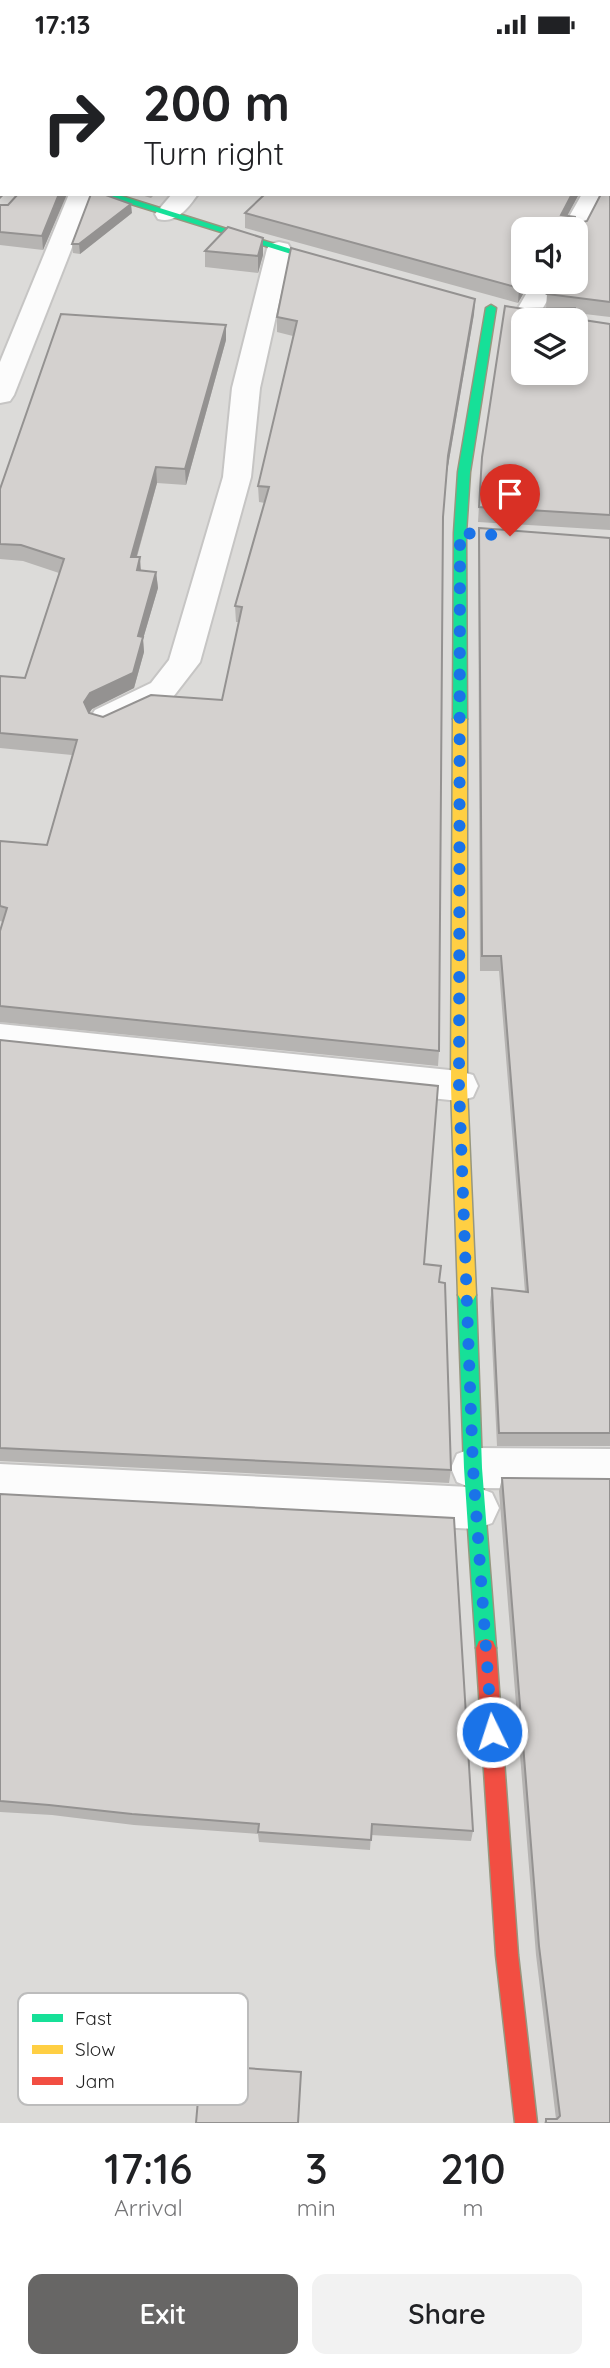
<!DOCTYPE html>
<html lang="en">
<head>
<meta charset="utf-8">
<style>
  body { margin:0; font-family:Quicksand,sans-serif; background:#f2f2f2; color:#202124; height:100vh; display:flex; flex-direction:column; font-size:26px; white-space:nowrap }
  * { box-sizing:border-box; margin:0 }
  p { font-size:23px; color:#757577 }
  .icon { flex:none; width:38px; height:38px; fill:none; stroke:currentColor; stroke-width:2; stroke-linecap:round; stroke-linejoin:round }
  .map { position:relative; height:2074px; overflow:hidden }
  .drawer { display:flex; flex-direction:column; background:#fff; flex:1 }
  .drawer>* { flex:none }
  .guide { position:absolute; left:0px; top:0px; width:611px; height:147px; box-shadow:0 4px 10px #0003; background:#fff; color:#202124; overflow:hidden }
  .tools { position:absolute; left:511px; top:168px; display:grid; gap:14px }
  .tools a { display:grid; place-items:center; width:77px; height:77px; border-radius:14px; background:#fff; box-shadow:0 4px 10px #0003; font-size:35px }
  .pin { position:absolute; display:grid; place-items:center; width:60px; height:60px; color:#fff; margin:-72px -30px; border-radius:50% 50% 50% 0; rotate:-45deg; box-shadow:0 0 7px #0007 }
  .pin .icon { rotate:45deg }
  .me { position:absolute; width:77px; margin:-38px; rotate:356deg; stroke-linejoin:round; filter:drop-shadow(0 0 5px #0008) }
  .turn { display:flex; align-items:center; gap:24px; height:147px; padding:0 28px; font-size:32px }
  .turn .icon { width:91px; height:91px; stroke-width:2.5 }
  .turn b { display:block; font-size:49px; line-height:60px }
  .eta { display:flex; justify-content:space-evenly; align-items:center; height:119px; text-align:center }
  .eta b { font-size:42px; font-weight:600; line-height:49px }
  .button { display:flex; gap:14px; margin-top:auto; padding:14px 28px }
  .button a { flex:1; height:80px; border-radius:14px; background:#676665; color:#fff; font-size:28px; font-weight:600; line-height:80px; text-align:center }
  .button a+a { background:#f2f2f2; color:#202124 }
  .status { display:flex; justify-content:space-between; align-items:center; height:49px; padding:0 35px; background:#fff; direction:ltr }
  .status svg { height:19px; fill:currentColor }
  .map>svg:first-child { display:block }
  .residential { fill:#dcdbd9; fill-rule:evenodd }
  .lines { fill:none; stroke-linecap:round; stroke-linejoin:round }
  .street-casing { stroke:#c6c5c4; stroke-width:4 }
  .fast-casing { stroke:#97977f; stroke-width:3 }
  .slow-casing { stroke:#97977f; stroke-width:3 }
  .jam-casing { stroke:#97977f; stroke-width:3 }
  .street { fill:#fcfcfc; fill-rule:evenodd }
  .fast { fill:#16e098; fill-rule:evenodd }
  .slow { fill:#ffcf43; fill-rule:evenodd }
  .jam { fill:#f24e42; fill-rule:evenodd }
  .wall { fill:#b6b4b2 }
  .shaded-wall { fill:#949291 }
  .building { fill:#d4d1cf; stroke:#949291; stroke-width:2; fill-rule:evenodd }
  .route { stroke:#1a73e8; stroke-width:12; stroke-dasharray:0 21.6 }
  .key { fill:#fff; stroke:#bcbcbc; stroke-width:2 }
  .key-label { font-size:19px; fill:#1f1f1f }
</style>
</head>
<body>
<div class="status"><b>17:13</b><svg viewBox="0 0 49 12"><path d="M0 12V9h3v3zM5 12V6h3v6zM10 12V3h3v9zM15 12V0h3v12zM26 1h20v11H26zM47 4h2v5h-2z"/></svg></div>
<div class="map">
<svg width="610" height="2074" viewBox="0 0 610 2074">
  <rect width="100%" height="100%" fill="#edebe8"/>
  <path class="residential" d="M0 0H610V2074H0ZM2 2H609V145H2ZM523 180H576V233H523ZM523 271H576V324H523Z"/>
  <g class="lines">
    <defs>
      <g id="street">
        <polygon points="311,0 333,0 309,2"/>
        <polygon points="69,145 93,145 14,346 10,352 0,354 0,313"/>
        <path d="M172 145H198C188 159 177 175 158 170L155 165Z"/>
        <polygon points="582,145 606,145 583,185 576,187 576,180 562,180"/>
        <polygon points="279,193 288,195 291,200 260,339 251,428 200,613 173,648 117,677 106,680 95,677 90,669 95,661 151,634 169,611 223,428 232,339 267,200 270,195"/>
        <polygon points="533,233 558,233 536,271 518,271 514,266"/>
        <polygon points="0,975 459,1022 473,1026 478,1037 473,1048 459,1052 0,1003"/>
        <polygon points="473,1399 610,1400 610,1440 479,1439 492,1444 499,1459 492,1474 476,1480 0,1455 0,1415 469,1438 457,1433 451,1419 457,1405"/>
      </g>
      <g id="fast">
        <polygon points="99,145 115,145 345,217 336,219"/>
        <polygon points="491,256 496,259 470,423 466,484 467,670 460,674 453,670 454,484 458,423 486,259"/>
        <polygon points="467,1239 473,1241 476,1246 482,1419 496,1599 493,1606 486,1608 479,1606 476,1599 464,1419 458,1246 461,1241"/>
      </g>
      <polygon id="slow" points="460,666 467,670 467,1037 476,1246 473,1251 467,1253 461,1251 458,1246 451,1037 453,670"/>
      <polygon id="jam" points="486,1590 493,1592 496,1599 518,1906 537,2074 515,2074 496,1906 476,1599 479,1592"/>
    </defs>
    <use href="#street" class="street-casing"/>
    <use href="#fast" class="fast-casing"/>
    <use href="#slow" class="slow-casing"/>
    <use href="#jam" class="jam-casing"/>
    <use href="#street" class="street"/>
    <use href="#fast" class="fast"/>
    <use href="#slow" class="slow"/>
    <use href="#jam" class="jam"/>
  </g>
  <g class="wall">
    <polygon points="0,0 2,2 2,100 0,99"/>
    <polygon points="610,34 610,268 576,264 577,270 610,275 610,481 478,473 481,423 524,260 546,259 547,245 576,233 576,180 523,180 523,233 530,233 518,254 245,179 245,164 265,145 579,145 567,167 576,175 587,172 609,145"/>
    <polygon points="18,145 67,145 43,201 0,196 0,156 8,156"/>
    <polygon points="138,145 155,145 151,149"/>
    <polygon points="132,164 80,205 73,204 72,195"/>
    <polygon points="205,202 263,206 258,224 205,218"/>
    <polygon points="475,250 474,265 447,423 443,472 439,1002 438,1017 0,973 0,882 3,873 0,872 0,792 47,796 72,706 0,699 0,627 25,629 59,524 23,512 0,510 0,440 226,291 186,436 157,434 137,508 141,522 156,523 158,539 143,590 144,603 134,639 92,660 89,664 103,668 222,651 239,573 236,573 235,557 265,454 259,453 258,437 293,287 277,283 277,268"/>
    <polygon points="479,479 610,489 610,1397 497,1397 490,1253 492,1239 525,1243 499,922 480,922 478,495"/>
    <polygon points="0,991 424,1215 439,1233 451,1421 449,1434 0,1412"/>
    <polygon points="502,1429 610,2074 544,2074 546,2070 556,2070 536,1906 499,1442"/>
    <polygon points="0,1445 473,1782 471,1792 371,1786 370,1801 259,1793 258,1785 134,1776 52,1766 0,1763"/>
    <polygon points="169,1966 161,2043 102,2038 100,2033"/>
  </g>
  <g class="shaded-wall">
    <polygon points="2,133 2,145 5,145 0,150 0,135"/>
    <polygon points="59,145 67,145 43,201 42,187"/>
    <polygon points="572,145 579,145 560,180 561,166"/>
    <polygon points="131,155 132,164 80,205 79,195"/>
    <polygon points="263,189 263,206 258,224 258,207"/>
    <polygon points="523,233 530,233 518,254 519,239"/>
    <polygon points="475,250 474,265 447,423 448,407"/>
    <polygon points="226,276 226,291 186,436 185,420"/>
    <polygon points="156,418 157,434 132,524 131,508"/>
    <polygon points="140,508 141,524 137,521"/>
    <polygon points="156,523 158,539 143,590 144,603 134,639 92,660 86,669 84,653 90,644 138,587"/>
    <polygon points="168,1961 169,1966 161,2043 160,2038"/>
  </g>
  <g class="building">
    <polygon points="0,0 309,0 316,2 2,2 2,88 0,87"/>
    <polygon points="415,0 547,0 546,2 413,2"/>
    <polygon points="609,34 610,34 610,253 547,245 554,233 576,233 576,180 523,180 523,232 519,239 245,164 265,145 572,145 561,166 575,168 576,175 587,172 601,145 609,145"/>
    <polygon points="0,104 2,105 2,133 0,135"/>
    <polygon points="18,145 59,145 42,187 0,183 0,156 8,156"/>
    <polygon points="91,145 103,145 131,155 79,195 72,195"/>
    <polygon points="228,178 263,189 258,207 205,202"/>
    <polygon points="291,199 475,250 448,407 443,468 439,1002 0,957 0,882 7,859 0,857 0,792 47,796 77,691 0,684 0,627 25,629 64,510 21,496 0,495 0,440 61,265 226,276 185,420 156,418 131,508 140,508 137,521 156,523 138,587 143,588 133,624 90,644 84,653 89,664 103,668 151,646 222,651 242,558 235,557 269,438 258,437 297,272 277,268"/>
    <path d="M505 257 524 260 575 259 577 270 610 275V466L479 458 482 408ZM523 271H576V324H523Z"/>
    <polygon points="479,479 610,489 610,1384 499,1384 492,1239 528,1243 501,907 482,907"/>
    <polygon points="0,991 438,1037 424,1215 441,1217 439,1233 445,1234 451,1421 0,1399"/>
    <polygon points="502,1429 610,1430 610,2074 546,2074 546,2070 557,2070 560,2067 539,1897"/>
    <polygon points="0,1445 454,1469 473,1782 372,1775 371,1791 258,1783 259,1775 132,1765 49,1756 0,1752"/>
    <polygon points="201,2016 301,2023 298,2074 196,2074"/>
  </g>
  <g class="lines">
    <polyline class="route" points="492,1683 473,1419 459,1037 460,484 510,487"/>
  </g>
  <rect x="18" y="1944" width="230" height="112" rx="10" class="key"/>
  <rect x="32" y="1965" width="31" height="8" fill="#16e098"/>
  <rect x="32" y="1996" width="31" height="9" fill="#ffcf43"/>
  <rect x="32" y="2028" width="31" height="8" fill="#f24e42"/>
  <g class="key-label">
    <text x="75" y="1976">Fast</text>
    <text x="75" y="2007">Slow</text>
    <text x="75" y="2039">Jam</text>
  </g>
</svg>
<div class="tools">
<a><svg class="icon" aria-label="sound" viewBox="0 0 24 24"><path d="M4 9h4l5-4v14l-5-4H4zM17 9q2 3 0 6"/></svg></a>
<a><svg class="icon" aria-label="layers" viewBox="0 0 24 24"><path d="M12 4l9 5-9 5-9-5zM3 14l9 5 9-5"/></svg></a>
</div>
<div class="pin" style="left:510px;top:487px;background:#d93025"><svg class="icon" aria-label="arrive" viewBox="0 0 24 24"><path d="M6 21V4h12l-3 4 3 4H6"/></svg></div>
<svg class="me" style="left:492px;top:1683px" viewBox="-20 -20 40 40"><circle r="17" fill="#1a73e8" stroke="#fff" stroke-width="3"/><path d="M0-11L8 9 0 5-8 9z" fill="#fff"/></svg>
<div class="guide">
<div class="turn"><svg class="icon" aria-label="right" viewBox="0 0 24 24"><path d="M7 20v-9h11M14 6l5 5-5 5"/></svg><div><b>200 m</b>Turn right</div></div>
</div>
</div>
<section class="drawer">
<div class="eta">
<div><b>17:16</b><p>Arrival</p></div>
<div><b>3</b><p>min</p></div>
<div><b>210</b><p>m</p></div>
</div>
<div class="button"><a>Exit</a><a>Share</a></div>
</section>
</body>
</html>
